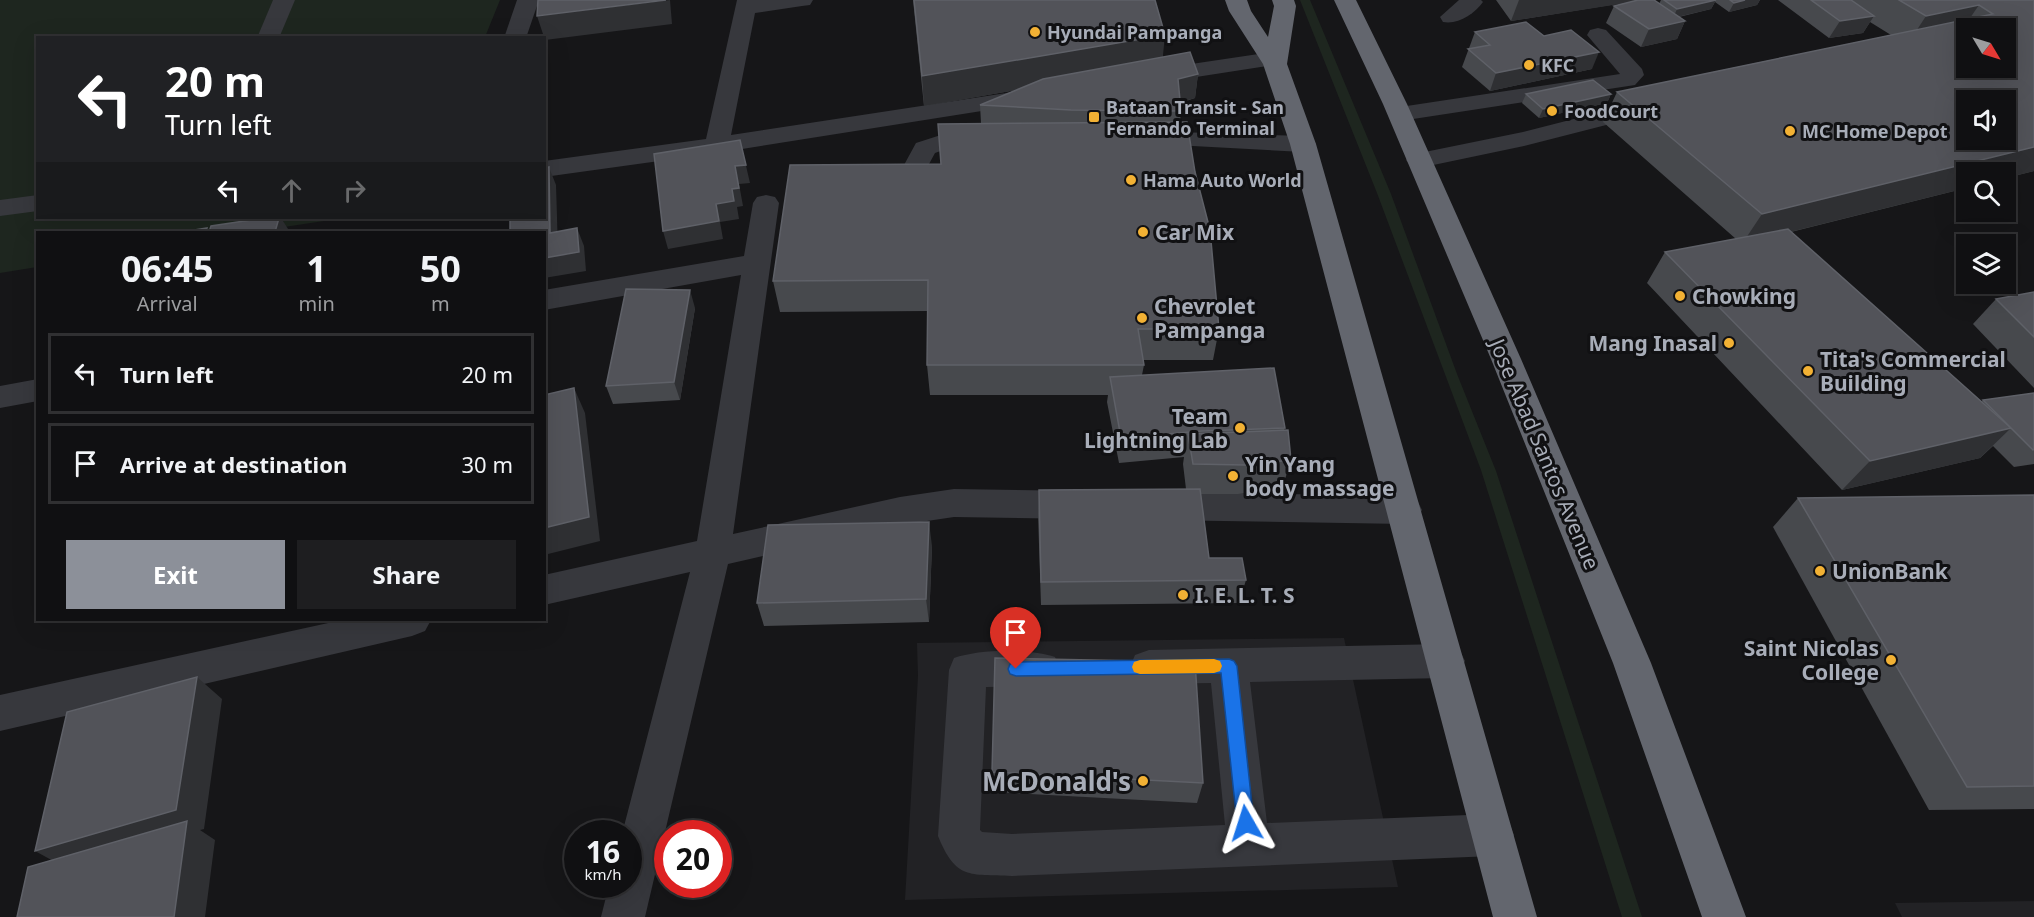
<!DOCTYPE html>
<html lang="en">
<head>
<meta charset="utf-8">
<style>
  body { margin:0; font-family:"Noto Sans",sans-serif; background:#1e1e20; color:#f1f3f6; height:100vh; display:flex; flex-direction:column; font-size:22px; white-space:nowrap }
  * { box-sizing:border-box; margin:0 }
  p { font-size:20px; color:#9c9d9f }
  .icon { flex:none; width:33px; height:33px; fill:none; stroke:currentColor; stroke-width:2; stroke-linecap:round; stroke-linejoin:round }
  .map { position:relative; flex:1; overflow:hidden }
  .side { position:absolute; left:36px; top:231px; width:510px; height:390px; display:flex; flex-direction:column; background:#101012; border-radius:0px; box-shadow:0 6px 24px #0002,0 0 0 2px #303032 }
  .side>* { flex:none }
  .hud { position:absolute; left:36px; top:36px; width:510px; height:183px; border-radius:0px; box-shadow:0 6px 24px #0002,0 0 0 2px #303032; background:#202124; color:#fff; overflow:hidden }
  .needle { width:39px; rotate:128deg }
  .buttons { position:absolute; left:1956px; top:18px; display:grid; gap:12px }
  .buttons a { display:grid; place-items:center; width:60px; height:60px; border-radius:0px; background:#101012; box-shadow:0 6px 24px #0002,0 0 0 2px #303032; font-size:30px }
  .speed { position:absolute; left:564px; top:820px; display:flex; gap:12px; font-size:30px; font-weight:700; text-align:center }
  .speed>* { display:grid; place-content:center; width:78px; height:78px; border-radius:50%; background:#101012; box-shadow:0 6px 24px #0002,0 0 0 2px #303032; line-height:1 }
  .speed small { font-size:15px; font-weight:400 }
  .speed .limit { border:9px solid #d22; background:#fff; color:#111 }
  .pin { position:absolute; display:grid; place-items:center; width:51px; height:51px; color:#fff; margin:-62px -26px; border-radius:50% 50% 50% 0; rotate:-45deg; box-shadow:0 0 6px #0007 }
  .pin .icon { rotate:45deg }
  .me { position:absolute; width:66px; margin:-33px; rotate:354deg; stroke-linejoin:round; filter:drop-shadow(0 0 4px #0008) }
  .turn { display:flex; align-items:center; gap:21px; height:126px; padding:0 30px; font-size:27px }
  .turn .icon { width:78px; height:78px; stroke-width:2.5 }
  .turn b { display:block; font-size:42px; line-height:51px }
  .lanes { display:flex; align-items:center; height:57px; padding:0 30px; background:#0003; justify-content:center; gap:30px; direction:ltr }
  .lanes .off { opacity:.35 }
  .eta { display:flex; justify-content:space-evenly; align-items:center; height:102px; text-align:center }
  .eta b { font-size:36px; font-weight:700; line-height:42px }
  .button { display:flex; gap:12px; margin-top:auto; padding:12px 30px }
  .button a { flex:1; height:69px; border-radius:0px; background:#8c9099; color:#fff; font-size:24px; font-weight:700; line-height:69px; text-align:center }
  .button a+a { background:#1e1e20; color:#f1f3f6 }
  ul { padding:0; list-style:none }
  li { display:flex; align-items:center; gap:18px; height:81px; margin:0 12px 9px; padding:0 18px; border:3px solid #303032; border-radius:0px }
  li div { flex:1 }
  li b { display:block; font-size:22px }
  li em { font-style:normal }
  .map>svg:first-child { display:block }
  .built { fill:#222225 }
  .green { fill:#1e261f }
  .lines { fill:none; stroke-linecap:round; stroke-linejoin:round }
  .minor { fill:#37383d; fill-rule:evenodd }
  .highway { fill:#63666e; fill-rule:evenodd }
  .wall { fill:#47494d }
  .shaded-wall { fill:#2f3033 }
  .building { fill:#525359; stroke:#5f6168; stroke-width:1.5; fill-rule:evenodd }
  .route { fill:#1a73e8; stroke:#114b97; stroke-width:1.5 }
  .slow { fill:#f59e0b }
  .poi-dot { fill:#f2b134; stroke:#111113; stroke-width:2 }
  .labels { text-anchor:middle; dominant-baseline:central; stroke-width:6; stroke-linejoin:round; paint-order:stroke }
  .far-poi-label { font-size:18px; font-weight:bold; fill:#a8adb8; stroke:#111113; text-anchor:start }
  .poi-label { font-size:21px; font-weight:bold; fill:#a8adb8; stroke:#111113; text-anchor:start }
  .street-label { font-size:21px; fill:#a8adb8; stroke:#111113 }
  .near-poi-label { font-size:26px; font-weight:bold; fill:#a8adb8; stroke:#111113; text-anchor:end }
</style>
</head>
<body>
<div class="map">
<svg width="2034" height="917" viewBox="0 0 2034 917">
  <rect width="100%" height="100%" fill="#161618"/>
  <g class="built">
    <polygon points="1344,638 1398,887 905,900 918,676 917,643"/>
    <polygon points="2034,901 2034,917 1902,917 1895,903"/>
  </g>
  <g class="green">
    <polygon points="0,0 500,0 485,37 38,38 38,218 344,218 251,232 38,232 37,267 0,273"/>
    <polygon points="1300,0 1310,0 1391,194 1457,374 1496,471 1642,917 1622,917 1481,470 1377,193"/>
  </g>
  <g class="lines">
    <g class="minor">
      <polygon points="273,0 295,0 279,38 257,38"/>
      <polygon points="517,0 539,0 526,38 504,38"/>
      <polygon points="737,0 813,0 810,5 802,6 755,13 731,135 1026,90 1034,92 1038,97 1034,102 1026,104 717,153 544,177 544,161 706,139"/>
      <path d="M1459 0H1481L1483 2C1474 14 1458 25 1443 22L1440 17Z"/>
      <polygon points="1598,28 1606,30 1642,69 1644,75 1635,85 1400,121 1391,119 1388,114 1391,109 1400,107 1620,74 1587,35 1590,30"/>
      <polygon points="1272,52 1280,54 1283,59 1280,64 1151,84 1143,82 1139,77 1143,72 1151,70"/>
      <polygon points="1648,100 1657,102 1660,107 1657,112 1524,146 1419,168 1410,165 1406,160 1410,155 1523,132"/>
      <polygon points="1146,131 1303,136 1312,139 1316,144 1312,149 1303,152 1137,143 1134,138 1137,133"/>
      <polygon points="984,132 993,135 997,140 993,145 949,148 935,153 923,175 878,190 869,188 865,182 869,176 904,165 916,143 947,133"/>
      <polygon points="38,195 38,211 0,216 0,200"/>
      <polygon points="766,195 775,197 779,203 733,534 900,497 954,489 1083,491 1095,495 1100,505 1095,515 1083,519 954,517 900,525 728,564 645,917 601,917 609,885 628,885 628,834 622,834 690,572 544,605 544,575 697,541 741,275 544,310 544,290 744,256 753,203 757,197"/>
      <polygon points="38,379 38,401 0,408 0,386"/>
      <polygon points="1158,492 1405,496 1417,500 1422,510 1417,520 1405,524 1158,520 1146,516 1141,506 1146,496"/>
      <polygon points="342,620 431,620 425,631 412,636 0,731 0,695"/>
      <path d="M1446 644 1459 649 1465 661 1459 673 1446 678 1250 682 1267 823 1493 814 1508 820 1514 835 1508 850 1493 856 1012 876C969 874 956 880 938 836L949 670 954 658C979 649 1030 648 1055 657L1060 669 1055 681 1041 686 986 687 980 830 982 832 1012 834 1225 825 1211 683 1149 684 1135 679 1130 667 1135 655 1149 650Z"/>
    </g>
    <g class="highway">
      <polygon points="1225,0 1247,0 1251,11 1268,37 1274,6 1272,0 1294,0 1296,6 1287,64 1316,144 1537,917 1493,917 1290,144 1263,64 1229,11"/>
      <polygon points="1334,0 1356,0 1407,104 1521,359 1651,663 1746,917 1702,917 1613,663 1491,359 1383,104"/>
    </g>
  </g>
  <g class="wall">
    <polygon points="913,0 1155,0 1163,57 1198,74 1195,98 1180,103 1181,111 1180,122 1219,329 1213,360 1143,360 1144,365 1142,375 1285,428 1284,430 1291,460 1282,489 1238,494 1201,494 1209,558 1246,580 1239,603 1041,605 1038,515 1039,490 1186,489 1183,464 1184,457 1119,463 1107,402 1108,395 930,395 927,365 928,311 780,312 773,281 941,164 981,123 980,105 1016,90 924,106"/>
    <polygon points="1496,0 1654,0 1659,4 1661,0 1760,0 1757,5 1729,12 1715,2 1711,9 1679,17 1685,21 1677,39 1641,47 1606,23 1614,6 1623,3 1511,21"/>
    <polygon points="1778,0 2034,0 2034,171 1791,232 1981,402 1983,400 2034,393 2034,464 2014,467 1993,446 1980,458 1842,490 1647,283 1665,252 1736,239 1603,122 1617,92 1891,35 1870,22 1863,33 1829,38"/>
    <polygon points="1475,32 1544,36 1592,69 1490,91 1462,67"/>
    <polygon points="1526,94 1611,94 1607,103 1539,118 1522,103"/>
    <polygon points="2034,292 2034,388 1973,324 1996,299"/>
    <polygon points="695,308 680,400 613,404 606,386"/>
    <polygon points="2034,495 2034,809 1929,810 1773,527 1798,498"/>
    <polygon points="932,546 929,622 764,626 757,603"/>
    <polygon points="992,772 1203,783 1197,803 993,792"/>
  </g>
  <g class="shaded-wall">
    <polygon points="670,0 672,24 545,40 537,16"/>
    <polygon points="1519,0 1645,0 1511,21"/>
    <polygon points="1716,0 1711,9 1673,18 1677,9"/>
    <polygon points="1745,0 1760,0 1757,5 1729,12 1734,3"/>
    <polygon points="1979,5 1959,34 1907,45 1926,16"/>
    <polygon points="1874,16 1863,33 1829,38 1840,21"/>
    <polygon points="1685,21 1677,39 1641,47 1649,29"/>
    <polygon points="1165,35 1162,65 924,106 922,76"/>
    <polygon points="1599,52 1592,69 1490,91 1496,73"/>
    <polygon points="1198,74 1195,98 1174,104 1178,79"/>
    <polygon points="1611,94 1607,103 1539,118 1543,109"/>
    <polygon points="740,140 750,183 739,184 743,206 737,207 739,219 720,222 723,239 668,249 663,231 716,204 732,189 735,166"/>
    <polygon points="2034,147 2034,171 2006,178 2006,172 1966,172 1966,188 1742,244 1762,214"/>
    <polygon points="549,167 556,185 558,251 550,233"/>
    <polygon points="279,218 281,218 290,232 275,232"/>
    <polygon points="577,228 584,246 586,271 544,278 544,258"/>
    <polygon points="690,290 695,308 680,400 674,382"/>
    <polygon points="574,388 585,413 600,541 544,555 544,528"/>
    <polygon points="2011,428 1980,458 1842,490 1870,461"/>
    <polygon points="929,522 932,546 929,622 926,599"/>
    <polygon points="197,677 222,699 204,829 200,830 215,840 205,917 174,917 68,869 35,851"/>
  </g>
  <g class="building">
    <polygon points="538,0 666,0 537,16"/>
    <polygon points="914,0 1155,0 1165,35 922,76"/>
    <polygon points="1638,0 1654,0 1685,21 1649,29 1614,6"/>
    <polygon points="1664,0 1716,0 1677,9"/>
    <polygon points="1730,0 1745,0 1734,3"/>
    <polygon points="1811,0 1851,0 1874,16 1840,21"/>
    <path d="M1899 0H2034V147L1762 214 1617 92 1993 14 1979 5 1926 16ZM1966 28H2006V68H1966ZM1966 100H2006V140H1966Z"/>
    <polygon points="1526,22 1544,36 1571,30 1599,52 1496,73 1468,49 1490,45 1475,32"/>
    <polygon points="1190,52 1198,74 1178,79 1181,111 1071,110 980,105 1043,79"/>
    <polygon points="1593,80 1611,94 1543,109 1526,94"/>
    <polygon points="1187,122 1195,172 1210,230 1219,329 1138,329 1144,365 927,365 928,280 773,281 790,165 941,164 938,124"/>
    <polygon points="740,140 746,165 735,166 739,188 732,189 734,201 716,204 719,221 663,231 654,154"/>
    <polygon points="549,167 550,233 577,228 579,252 544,258 544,232 510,232 510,218 544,218 544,168"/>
    <polygon points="264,218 279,218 275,232 209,232 211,226"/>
    <polygon points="207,228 206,232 182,232"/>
    <polygon points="1788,229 2011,428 1870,461 1665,252"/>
    <polygon points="626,289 690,290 674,382 606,386"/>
    <polygon points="2034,292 2034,337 1996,299"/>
    <polygon points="1274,368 1285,428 1202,431 1121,438 1110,377"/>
    <polygon points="574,388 589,517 544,528 544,395"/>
    <polygon points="2034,393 2034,449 2033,450 1983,400"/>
    <polygon points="1288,430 1291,460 1245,465 1193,464 1188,434"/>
    <polygon points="1200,489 1209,558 1242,558 1246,580 1041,582 1039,490"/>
    <polygon points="2034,495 2034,786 1967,787 1798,498"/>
    <polygon points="929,522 926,599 757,603 768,525"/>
    <polygon points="995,658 1195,662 1203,783 992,772"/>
    <polygon points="197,677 176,810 35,851 67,712"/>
    <polygon points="187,821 174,917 17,917 28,867"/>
  </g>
  <polygon class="route" points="1229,659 1234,661 1237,666 1254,823 1252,829 1246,831 1240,829 1237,823 1221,673 1016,676 1010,674 1008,669 1010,664 1016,662"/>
  <polygon class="slow" points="1214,659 1220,661 1222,666 1220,671 1214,673 1140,674 1134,672 1132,667 1134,662 1140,660"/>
  <g class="poi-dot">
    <circle cx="1035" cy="32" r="6"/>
    <circle cx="1529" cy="65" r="6"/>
    <circle cx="1552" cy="111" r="6"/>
    <rect x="1088" y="111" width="12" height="12" rx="3"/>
    <circle cx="1790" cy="131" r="6"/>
    <circle cx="1131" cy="180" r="6"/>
    <circle cx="1143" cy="232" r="6"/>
    <circle cx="1680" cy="296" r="6"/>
    <circle cx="1142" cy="318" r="6"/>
    <circle cx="1729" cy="343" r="6"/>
    <circle cx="1808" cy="371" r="6"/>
    <circle cx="1240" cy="428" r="6"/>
    <circle cx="1233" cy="476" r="6"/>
    <circle cx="1820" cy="571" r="6"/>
    <circle cx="1183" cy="595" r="6"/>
    <circle cx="1891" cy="660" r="6"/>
    <circle cx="1143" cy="781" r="6"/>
  </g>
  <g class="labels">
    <g class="far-poi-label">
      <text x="1047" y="32">Hyundai Pampanga</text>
      <text x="1541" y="65">KFC</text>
      <text x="1106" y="107">Bataan Transit - San<tspan x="1106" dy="21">Fernando Terminal</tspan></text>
      <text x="1564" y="111">FoodCourt</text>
      <text x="1802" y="131">MC Home Depot</text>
      <text x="1143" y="180">Hama Auto World</text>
    </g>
    <g class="poi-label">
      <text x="1155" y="232">Car Mix</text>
      <text x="1692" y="296">Chowking</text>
      <text x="1154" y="306">Chevrolet<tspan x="1154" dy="24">Pampanga</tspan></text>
      <text x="1717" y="343" text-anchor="end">Mang Inasal</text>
      <text x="1820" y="359">Tita's Commercial<tspan x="1820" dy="24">Building</tspan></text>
      <text x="1228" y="416" text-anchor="end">Team<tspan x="1228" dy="24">Lightning Lab</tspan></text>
      <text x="1245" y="464">Yin Yang<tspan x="1245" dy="24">body massage</tspan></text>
      <text x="1832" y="571">UnionBank</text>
      <text x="1195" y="595">I. E. L. T. S</text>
      <text x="1879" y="648" text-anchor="end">Saint Nicolas<tspan x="1879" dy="24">College</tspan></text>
    </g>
    <g class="street-label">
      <text transform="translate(1545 454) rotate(67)">Jose Abad Santos Avenue</text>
    </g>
    <g class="near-poi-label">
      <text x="1131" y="781">McDonald's</text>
    </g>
  </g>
</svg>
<div class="buttons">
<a><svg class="needle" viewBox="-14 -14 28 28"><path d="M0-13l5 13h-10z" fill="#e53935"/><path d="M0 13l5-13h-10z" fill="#9c9d9f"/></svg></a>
<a><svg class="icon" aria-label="sound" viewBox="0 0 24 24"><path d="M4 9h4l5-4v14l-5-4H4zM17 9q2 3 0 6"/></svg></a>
<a><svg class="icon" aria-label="search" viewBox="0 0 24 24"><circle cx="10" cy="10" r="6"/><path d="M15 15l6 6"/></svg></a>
<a><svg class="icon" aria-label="layers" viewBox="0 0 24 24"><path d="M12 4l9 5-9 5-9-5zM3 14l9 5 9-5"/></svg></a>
</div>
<div class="speed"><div>16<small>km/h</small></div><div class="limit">20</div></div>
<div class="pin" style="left:1016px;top:669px;background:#d93025"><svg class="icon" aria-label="arrive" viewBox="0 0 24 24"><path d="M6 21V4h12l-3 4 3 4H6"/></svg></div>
<svg class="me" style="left:1246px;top:823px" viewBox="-20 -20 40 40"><path d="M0-17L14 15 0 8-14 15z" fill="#1a73e8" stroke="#fff" stroke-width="4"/></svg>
<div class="hud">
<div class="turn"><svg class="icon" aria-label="left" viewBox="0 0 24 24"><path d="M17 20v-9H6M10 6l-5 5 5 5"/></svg><div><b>20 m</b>Turn left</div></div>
<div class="lanes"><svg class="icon" aria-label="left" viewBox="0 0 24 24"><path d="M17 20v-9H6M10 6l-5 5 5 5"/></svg><svg class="icon off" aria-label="ahead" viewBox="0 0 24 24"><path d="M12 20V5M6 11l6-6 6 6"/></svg><svg class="icon off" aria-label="right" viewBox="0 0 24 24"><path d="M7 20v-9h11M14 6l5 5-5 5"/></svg></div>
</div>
<section class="side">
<div class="eta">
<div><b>06:45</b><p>Arrival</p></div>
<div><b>1</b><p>min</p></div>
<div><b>50</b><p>m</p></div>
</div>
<ul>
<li><svg class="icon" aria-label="left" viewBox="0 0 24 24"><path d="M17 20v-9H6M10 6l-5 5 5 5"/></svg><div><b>Turn left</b></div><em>20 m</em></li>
<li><svg class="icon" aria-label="arrive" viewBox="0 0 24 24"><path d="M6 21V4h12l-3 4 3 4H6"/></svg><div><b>Arrive at destination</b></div><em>30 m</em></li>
</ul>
<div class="button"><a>Exit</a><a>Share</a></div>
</section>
</div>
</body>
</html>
